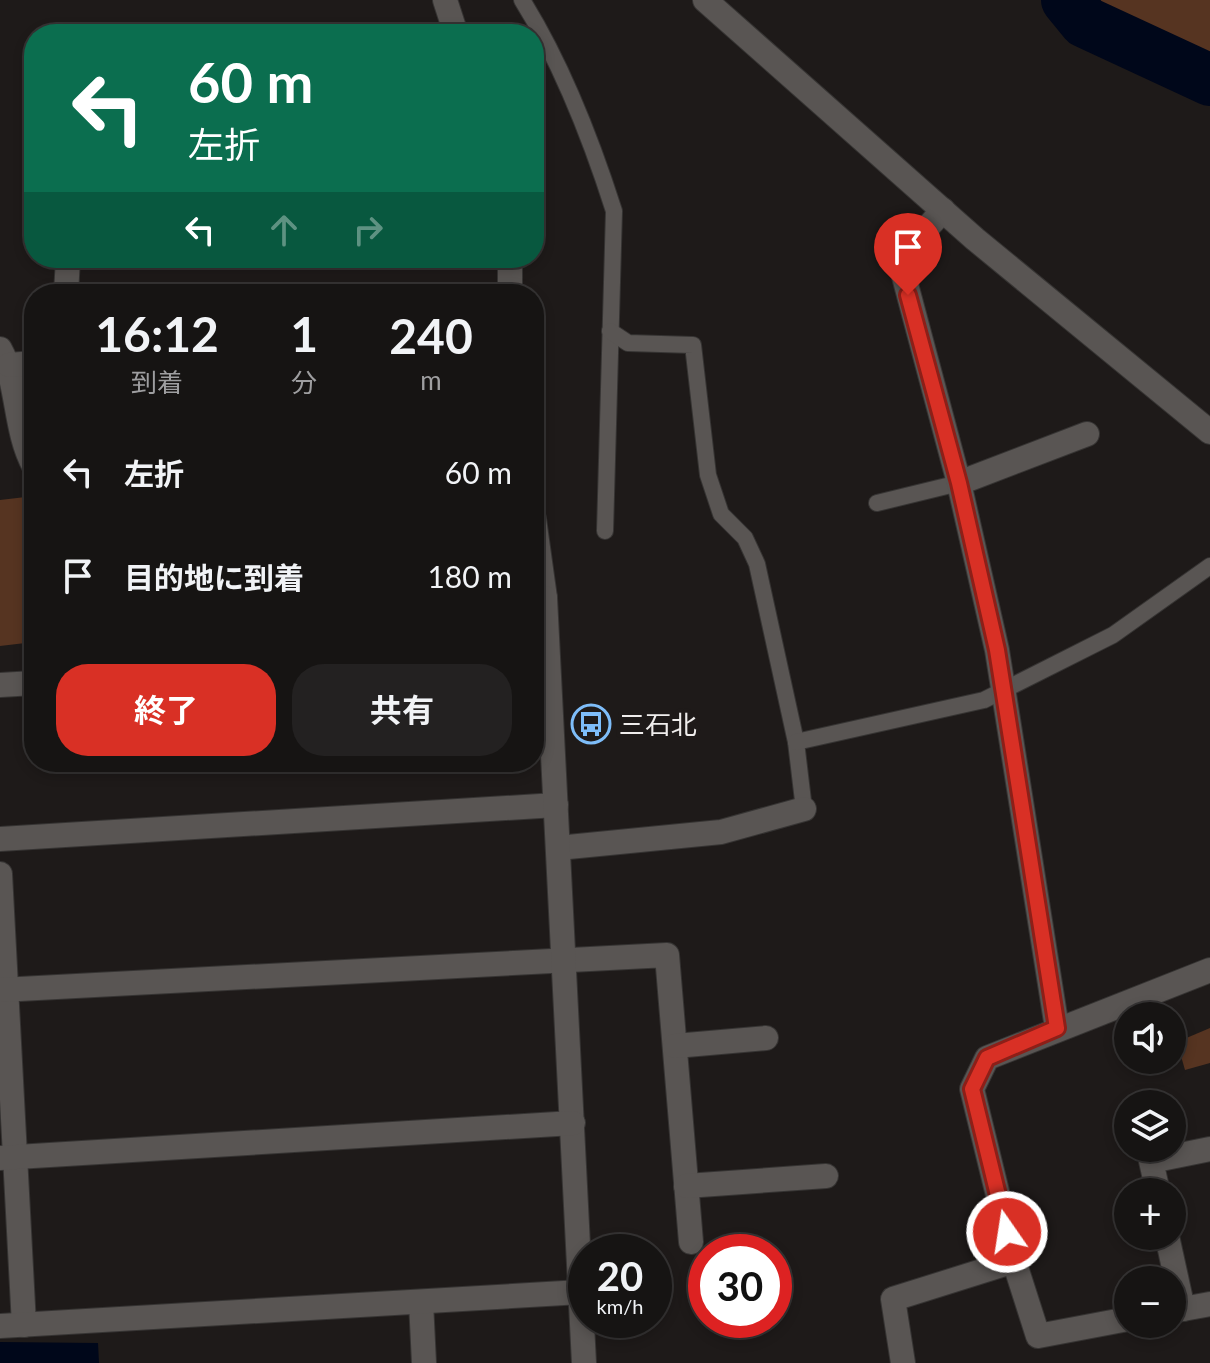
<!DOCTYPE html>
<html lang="ja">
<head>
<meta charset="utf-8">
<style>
  body { margin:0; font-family:Lato,"Noto Sans JP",sans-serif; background:#232121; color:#f1f3f6; height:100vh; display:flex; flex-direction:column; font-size:30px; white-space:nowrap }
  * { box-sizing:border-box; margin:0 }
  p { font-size:26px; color:#9e9ea0 }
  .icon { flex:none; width:44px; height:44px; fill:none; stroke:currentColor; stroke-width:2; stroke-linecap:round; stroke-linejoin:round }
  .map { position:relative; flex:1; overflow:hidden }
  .side { position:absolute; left:24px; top:284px; width:520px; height:488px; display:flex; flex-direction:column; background:#161413; border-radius:32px; box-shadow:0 4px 12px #0003,0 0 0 2px #353333 }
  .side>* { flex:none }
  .top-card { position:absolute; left:24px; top:24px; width:520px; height:244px; border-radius:32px; box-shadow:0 4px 12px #0003,0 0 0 2px #353333; background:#0b6e4f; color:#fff; overflow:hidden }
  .controls { position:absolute; left:1114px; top:1002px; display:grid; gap:16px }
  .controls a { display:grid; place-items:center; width:72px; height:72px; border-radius:50%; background:#161413; box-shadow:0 4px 12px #0003,0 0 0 2px #353333; font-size:40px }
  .speed { position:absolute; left:568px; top:1234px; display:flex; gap:16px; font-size:40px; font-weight:700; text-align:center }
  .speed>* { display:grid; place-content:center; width:104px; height:104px; border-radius:50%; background:#161413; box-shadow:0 4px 12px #0003,0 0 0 2px #353333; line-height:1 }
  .speed small { font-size:20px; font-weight:400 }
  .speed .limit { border:12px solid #d22; background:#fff; color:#111 }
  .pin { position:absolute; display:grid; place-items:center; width:68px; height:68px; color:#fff; margin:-82px -34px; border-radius:50% 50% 50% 0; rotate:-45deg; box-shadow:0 0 8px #0007 }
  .pin .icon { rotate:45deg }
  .me { position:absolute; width:88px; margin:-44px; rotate:347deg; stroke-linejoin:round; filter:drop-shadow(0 0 6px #0008) }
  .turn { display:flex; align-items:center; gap:28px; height:168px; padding:0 32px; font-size:36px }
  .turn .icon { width:104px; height:104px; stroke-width:2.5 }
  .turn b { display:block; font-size:56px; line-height:68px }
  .lanes { display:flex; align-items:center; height:76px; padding:0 32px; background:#0003; justify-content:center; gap:40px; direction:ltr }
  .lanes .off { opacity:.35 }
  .eta { display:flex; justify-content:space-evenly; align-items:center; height:136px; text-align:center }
  .eta b { font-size:48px; font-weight:700; line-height:56px }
  .action { display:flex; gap:16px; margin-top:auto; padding:16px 32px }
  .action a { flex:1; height:92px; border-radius:32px; background:#d93025; color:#fff; font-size:32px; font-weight:700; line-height:92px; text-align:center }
  .action a+a { background:#232121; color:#f1f3f6 }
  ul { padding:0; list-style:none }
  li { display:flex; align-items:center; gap:24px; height:104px; padding:0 32px }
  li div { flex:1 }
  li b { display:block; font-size:30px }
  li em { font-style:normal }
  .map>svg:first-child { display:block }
  .green { fill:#563421 }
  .water { fill:#00071a }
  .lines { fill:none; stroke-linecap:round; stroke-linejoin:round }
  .river { stroke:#00071a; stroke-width:52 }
  .lane-casing { stroke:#363433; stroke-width:18 }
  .street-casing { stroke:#363433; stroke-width:26 }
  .secondary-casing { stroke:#363433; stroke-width:26 }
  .lane { stroke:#595553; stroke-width:16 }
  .street { stroke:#595553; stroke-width:24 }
  .secondary { stroke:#595553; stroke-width:24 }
  .route-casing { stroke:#8d1f18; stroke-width:20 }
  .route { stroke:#d93025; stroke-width:14 }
  .labels { text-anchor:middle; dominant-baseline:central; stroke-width:8; stroke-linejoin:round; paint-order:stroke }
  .poi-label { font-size:26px; fill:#efedec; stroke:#1e1a19; text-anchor:start }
</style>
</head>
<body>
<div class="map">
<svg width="1210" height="1363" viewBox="0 0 1210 1363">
  <rect width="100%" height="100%" fill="#1e1a19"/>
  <g class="green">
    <path d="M1088 0H1210V71C1170 55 1116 33 1088 0Z"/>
    <polygon points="34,496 34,642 0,646 0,500"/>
    <polygon points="1210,1028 1210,1063 1185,1070 1177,1042"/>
  </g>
  <polygon class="water" points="0,1342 98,1343 99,1363 0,1363"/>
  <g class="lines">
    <polyline class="river" points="1067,0 1085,22 1210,80"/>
    <defs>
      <g id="lane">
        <path d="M522 0C562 64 591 139 614 211L605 531"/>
        <polyline points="610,331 628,343 693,345 708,475 721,514 745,538 757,564 796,742 804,809"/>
        <polyline points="877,503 959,483"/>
        <polyline points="796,742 984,700 1113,635 1210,566"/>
      </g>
      <g id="street">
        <polyline points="445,0 456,34"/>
        <polyline points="943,210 913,244 903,273 959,483 997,650 1057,1028"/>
        <polyline points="510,258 510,294"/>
        <polyline points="66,294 68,258"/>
        <path d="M0 349C19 383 14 429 34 466"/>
        <polyline points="9,365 34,363"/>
        <polyline points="959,483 1087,434"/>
        <polyline points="534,519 545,598"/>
        <polyline points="0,685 34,683"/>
        <polyline points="0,839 556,805"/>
        <polyline points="558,848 721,832 804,809"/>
        <polyline points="0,874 24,1325"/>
        <polyline points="0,990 667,955 691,1242"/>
        <polyline points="675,1046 766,1038"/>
        <polyline points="686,1186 826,1176"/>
        <polyline points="1158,1192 1151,1161 1210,1149"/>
        <polyline points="1167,1236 1183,1309"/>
        <polyline points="421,1302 424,1363"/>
        <polyline points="1172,1311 1210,1304"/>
        <polyline points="1128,1319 1038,1336 1014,1261 972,1089 987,1058 1210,970"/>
        <polyline points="0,1326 581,1292"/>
        <polyline points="903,1363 893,1299 1014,1261"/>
      </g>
      <g id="secondary">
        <polyline points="705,0 975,239 1210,432"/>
        <polyline points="545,598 584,1363"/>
        <polyline points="0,1158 573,1123"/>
      </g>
    </defs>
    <use href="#lane" class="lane-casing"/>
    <use href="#street" class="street-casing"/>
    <use href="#secondary" class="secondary-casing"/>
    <use href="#lane" class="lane"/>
    <use href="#street" class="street"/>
    <use href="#secondary" class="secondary"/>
  </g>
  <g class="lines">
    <defs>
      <polyline id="route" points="908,295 959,483 997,650 1057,1028 987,1058 972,1089 1007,1232"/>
    </defs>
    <use href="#route" class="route-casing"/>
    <use href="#route" class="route"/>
  </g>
  <defs>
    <symbol id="bus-ring" viewBox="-11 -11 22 22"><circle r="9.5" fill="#1e1a19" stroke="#7ebdf9" stroke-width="1.5"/><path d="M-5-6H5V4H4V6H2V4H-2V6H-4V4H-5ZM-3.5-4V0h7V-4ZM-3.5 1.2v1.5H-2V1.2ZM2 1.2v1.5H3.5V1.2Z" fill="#7ebdf9"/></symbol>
  </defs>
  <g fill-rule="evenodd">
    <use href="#bus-ring" x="569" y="702" width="44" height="44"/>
  </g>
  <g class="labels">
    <g class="poi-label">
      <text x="619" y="724">三石北</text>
    </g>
  </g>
</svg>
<div class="controls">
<a><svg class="icon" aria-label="sound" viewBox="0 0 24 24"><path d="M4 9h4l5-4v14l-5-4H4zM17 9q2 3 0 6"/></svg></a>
<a><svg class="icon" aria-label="layers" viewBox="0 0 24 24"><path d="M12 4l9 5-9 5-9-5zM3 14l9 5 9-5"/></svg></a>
<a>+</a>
<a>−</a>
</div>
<div class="speed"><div>20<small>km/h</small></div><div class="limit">30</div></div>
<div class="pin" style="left:908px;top:295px;background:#d93025"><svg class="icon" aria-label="arrive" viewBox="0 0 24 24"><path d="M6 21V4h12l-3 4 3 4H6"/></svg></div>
<svg class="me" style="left:1007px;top:1232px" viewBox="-20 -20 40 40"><circle r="17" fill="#d93025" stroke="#fff" stroke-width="3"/><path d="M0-11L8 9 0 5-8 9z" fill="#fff"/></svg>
<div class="top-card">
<div class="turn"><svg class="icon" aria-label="left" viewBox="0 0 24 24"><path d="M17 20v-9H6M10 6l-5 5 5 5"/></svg><div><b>60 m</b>左折</div></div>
<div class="lanes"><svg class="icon" aria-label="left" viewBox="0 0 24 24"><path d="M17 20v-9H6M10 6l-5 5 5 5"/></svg><svg class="icon off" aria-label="ahead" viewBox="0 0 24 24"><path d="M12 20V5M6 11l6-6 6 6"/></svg><svg class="icon off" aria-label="right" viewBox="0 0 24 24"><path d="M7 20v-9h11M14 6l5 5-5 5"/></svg></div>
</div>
<section class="side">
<div class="eta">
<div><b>16:12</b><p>到着</p></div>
<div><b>1</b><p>分</p></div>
<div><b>240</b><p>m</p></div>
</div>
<ul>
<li><svg class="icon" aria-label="left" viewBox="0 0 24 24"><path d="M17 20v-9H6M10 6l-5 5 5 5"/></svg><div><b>左折</b></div><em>60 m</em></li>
<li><svg class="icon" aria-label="arrive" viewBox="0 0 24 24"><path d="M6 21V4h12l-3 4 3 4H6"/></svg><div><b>目的地に到着</b></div><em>180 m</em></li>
</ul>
<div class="action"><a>終了</a><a>共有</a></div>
</section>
</div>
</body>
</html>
